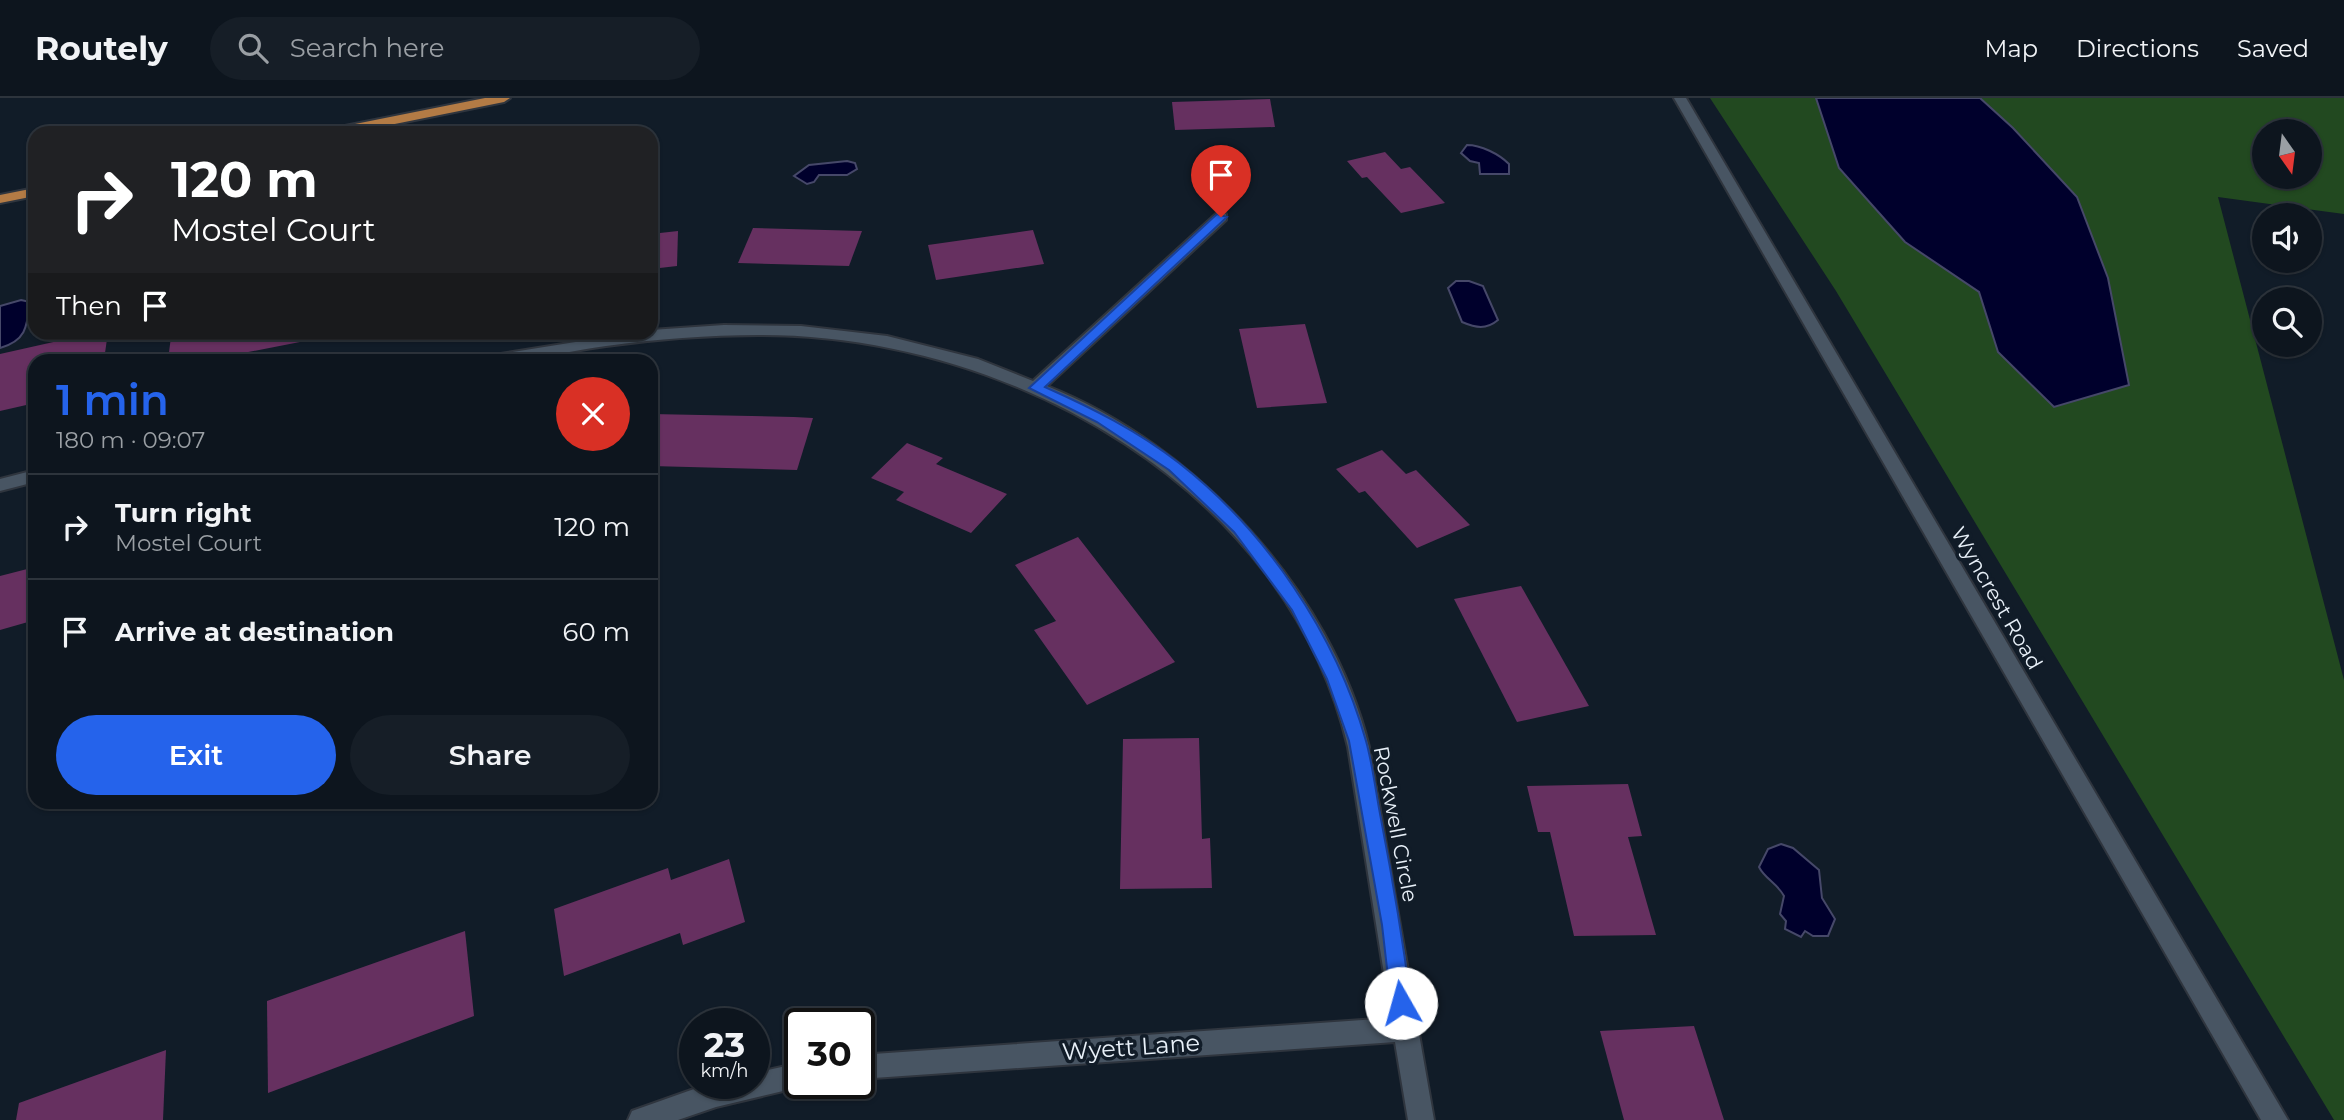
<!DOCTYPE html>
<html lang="en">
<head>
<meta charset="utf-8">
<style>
  body { margin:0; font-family:Montserrat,sans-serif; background:#161e27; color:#f1f3f6; height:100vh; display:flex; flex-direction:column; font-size:26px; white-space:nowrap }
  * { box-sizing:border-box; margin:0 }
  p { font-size:23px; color:#9a9fa4 }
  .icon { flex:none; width:38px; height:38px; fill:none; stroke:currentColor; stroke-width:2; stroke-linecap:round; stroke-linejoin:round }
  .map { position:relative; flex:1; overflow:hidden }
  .details { position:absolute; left:28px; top:256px; width:630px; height:455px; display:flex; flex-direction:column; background:#0d151e; border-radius:21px; box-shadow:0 2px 5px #0004,0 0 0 2px #2d343c }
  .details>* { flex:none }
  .guide { position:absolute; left:28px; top:28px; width:630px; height:214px; border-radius:21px; box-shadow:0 2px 5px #0004,0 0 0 2px #2d343c; background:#202124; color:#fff; overflow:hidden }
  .needle { width:46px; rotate:166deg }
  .tools { position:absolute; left:2252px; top:21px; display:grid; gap:14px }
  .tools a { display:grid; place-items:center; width:70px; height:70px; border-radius:50%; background:#0d151e; box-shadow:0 2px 5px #0004,0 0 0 2px #2d343c; font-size:35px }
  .speed { position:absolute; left:679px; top:910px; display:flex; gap:14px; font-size:35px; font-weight:700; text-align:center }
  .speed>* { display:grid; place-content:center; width:91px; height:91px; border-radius:50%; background:#0d151e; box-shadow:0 2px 5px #0004,0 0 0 2px #2d343c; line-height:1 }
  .speed small { font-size:18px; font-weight:400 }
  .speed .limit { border:4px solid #111; border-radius:10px; background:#fff; color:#111 }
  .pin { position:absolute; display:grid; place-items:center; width:60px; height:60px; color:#fff; margin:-72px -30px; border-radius:50% 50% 50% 0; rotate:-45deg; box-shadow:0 0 7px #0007 }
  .pin .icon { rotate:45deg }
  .me { position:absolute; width:77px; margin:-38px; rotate:353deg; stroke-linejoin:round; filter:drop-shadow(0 0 5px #0008) }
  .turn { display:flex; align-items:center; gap:24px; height:147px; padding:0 28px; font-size:32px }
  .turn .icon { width:91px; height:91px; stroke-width:2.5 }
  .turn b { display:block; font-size:49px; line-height:60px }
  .then { display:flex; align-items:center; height:66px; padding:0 28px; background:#0003; gap:14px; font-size:26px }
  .round { display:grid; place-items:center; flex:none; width:74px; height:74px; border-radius:37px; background:#161e27 }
  .headline { display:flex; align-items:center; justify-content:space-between; height:119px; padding:0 28px }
  h1 { font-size:42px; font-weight:600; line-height:52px; color:#2563eb }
  .action { display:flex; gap:14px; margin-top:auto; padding:14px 28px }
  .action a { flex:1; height:80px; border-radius:42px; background:#2563eb; color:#fff; font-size:28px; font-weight:600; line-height:80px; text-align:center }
  .action a+a { background:#161e27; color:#f1f3f6 }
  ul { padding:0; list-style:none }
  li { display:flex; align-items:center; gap:21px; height:105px; padding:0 28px; border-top:2px solid #2d343c }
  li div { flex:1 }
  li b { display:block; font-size:26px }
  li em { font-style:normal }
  header { display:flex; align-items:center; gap:42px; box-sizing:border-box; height:98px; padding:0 35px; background:#0d151e; border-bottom:2px solid #2d343c }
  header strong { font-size:33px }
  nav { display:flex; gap:38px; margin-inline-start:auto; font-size:24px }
  .search { width:490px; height:63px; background:#161e27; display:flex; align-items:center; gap:18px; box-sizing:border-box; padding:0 24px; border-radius:38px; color:#9a9fa4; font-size:26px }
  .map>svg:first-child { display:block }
  .green { fill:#224920; fill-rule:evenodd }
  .water { fill:#00002c; stroke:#464869; stroke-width:2 }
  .building { fill:#663060 }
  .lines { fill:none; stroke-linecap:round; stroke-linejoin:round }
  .minor-casing { stroke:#2f353e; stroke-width:4 }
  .tertiary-casing { stroke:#2f353e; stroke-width:4 }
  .primary-casing { stroke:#2f353e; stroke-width:4 }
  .minor { fill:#485563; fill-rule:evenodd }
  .tertiary { fill:#485563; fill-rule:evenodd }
  .primary { fill:#b37b45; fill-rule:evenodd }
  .route { fill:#2563eb; stroke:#184099; stroke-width:2 }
  .labels { text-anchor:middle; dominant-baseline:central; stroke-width:7; stroke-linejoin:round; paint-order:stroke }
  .street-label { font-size:21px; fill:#e8f0f8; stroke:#111c28 }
  .near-street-label { font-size:24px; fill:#e8f0f8; stroke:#111c28 }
</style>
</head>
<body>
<header>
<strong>Routely</strong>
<div class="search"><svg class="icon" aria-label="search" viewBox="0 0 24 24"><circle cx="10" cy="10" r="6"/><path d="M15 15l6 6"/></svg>Search here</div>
<nav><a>Map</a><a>Directions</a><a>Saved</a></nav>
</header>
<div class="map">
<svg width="2344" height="1022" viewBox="0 0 2344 1022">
  <rect width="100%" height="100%" fill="#111c28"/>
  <path class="green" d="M1710 0H2344V116L2218 99 2344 582V1022H2334L1836 193ZM2264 33H2310V79H2264Z"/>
  <g class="water">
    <polygon points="1816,0 1980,0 2013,30 2077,99 2108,180 2129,287 2054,309 1998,254 1979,194 1905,144 1839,70"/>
    <path d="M1467 47C1481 47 1499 56 1509 66V76H1480L1479 65 1470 63 1461 55Z"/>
    <polygon points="847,63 855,65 857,71 847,77 819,77 814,84 807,86 794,78 809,67"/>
    <path d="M1456 183H1469L1483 188 1498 222C1486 232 1476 230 1462 224L1448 190Z"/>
    <path d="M21 202 30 204C27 229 26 243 0 250V208Z"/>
    <path d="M1781 746 1793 750 1819 772 1822 800 1835 821 1828 838H1813L1805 833 1801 839 1785 831 1786 823 1780 816 1784 798C1777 785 1765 781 1759 769L1768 751Z"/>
  </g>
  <g class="building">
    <polygon points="1270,1 1275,29 1175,32 1172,4"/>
    <polygon points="1385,54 1401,71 1410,69 1445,105 1401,115 1367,79 1362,80 1347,63"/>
    <polygon points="753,130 862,133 849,168 738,165"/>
    <polygon points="1033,132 1044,166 936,182 928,147"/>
    <polygon points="678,133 677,168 651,171 651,136"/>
    <polygon points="1305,226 1327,305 1257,310 1239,231"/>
    <polygon points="98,234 108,234 104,262 35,262 35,305 0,313 0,256"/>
    <polygon points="188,234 305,234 305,243 207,262 168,262 171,239"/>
    <polygon points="651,316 794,319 813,320 797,372 651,368"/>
    <polygon points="907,345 943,360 936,366 1007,396 971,435 896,402 904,394 871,380"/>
    <polygon points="1382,352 1406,376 1416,372 1470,427 1417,450 1365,393 1359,395 1336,371"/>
    <polygon points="1078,439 1175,564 1087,607 1034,532 1056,523 1015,467"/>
    <polygon points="35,469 35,522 0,532 0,478"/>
    <polygon points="1521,488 1589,608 1517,624 1454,501"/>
    <polygon points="1199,640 1202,741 1210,740 1212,790 1120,791 1123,641"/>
    <polygon points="1628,686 1642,738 1628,739 1656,837 1574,838 1550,734 1538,734 1527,688"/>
    <polygon points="729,761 745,824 683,847 680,835 564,878 554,811 668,770 671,782"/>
    <polygon points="465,833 474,918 268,995 267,903"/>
    <polygon points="1694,928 1724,1022 1624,1022 1600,933"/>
    <polygon points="166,952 163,1022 16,1022 19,1005"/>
  </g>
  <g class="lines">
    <defs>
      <g id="minor">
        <path d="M1221 115 1226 116V122L1047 288C1196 347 1331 493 1369 649L1434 1022H1408L1395 944 859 981V957L1391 920 1348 649C1288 391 1010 236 759 237 708 237 657 241 606 248 567 253 525 266 486 262L488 258 651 232 724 227 801 228 887 238 978 261 1033 283 1216 116Z"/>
        <polygon points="35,372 35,384 0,393 0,381"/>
        <polygon points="800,965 800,985 809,985 800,989 716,1009 678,1022 628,1022 632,1013 711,985 754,985 754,975"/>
      </g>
      <polygon id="tertiary" points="1674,0 1686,0 2288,1022 2261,1022"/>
      <g id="primary">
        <polygon points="485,0 510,0 504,4 350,35 323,35 330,31"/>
        <polygon points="35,90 35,98 0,105 0,97"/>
      </g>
    </defs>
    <use href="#minor" class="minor-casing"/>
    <use href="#tertiary" class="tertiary-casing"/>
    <use href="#primary" class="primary-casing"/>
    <use href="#minor" class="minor"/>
    <use href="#tertiary" class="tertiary"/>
    <use href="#primary" class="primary"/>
  </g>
  <path class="route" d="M1217 116 1227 119 1045 289C1092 310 1138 333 1179 365 1266 433 1336 536 1366 643 1373 668 1376 696 1381 721 1393 783 1403 843 1411 905L1408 912 1401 915 1394 912 1391 905 1382 827 1349 643 1327 581 1292 512 1234 434 1169 372 1097 324 1029 290Z"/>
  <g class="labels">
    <g class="street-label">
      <text transform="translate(1997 500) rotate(60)">Wyncrest Road</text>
      <text transform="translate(1396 726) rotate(79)">Rockwell Circle</text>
    </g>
    <g class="near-street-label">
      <text transform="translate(1131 949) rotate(-4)">Wyett Lane</text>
    </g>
  </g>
</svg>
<div class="tools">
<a><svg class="needle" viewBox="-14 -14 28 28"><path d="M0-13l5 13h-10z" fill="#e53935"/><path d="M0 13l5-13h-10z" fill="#9a9fa4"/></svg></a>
<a><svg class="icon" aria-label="sound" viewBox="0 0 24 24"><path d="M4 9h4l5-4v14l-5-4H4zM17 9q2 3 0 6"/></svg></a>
<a><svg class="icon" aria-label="search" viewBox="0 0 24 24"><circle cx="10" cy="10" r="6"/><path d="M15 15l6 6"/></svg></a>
</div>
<div class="speed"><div>23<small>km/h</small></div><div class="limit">30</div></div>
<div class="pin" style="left:1221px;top:119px;background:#d93025"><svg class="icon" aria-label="arrive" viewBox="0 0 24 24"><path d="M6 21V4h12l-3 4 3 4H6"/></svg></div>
<svg class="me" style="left:1401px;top:905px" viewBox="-20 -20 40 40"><circle r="19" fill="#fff"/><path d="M0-13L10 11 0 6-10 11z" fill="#2563eb"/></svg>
<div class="guide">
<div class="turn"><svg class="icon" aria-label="right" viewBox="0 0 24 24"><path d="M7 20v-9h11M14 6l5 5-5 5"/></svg><div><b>120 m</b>Mostel Court</div></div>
<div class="then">Then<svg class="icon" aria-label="arrive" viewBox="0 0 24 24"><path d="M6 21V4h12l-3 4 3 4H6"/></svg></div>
</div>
<section class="details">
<div class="headline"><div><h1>1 min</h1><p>180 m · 09:07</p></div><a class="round" style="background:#d93025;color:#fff"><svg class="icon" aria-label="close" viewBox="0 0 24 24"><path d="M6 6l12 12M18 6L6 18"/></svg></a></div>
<ul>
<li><svg class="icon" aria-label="right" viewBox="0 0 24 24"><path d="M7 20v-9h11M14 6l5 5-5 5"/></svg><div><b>Turn right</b><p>Mostel Court</p></div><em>120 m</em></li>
<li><svg class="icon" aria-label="arrive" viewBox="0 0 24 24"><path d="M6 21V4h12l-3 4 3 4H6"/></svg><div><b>Arrive at destination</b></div><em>60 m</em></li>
</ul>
<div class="action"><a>Exit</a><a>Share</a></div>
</section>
</div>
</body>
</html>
